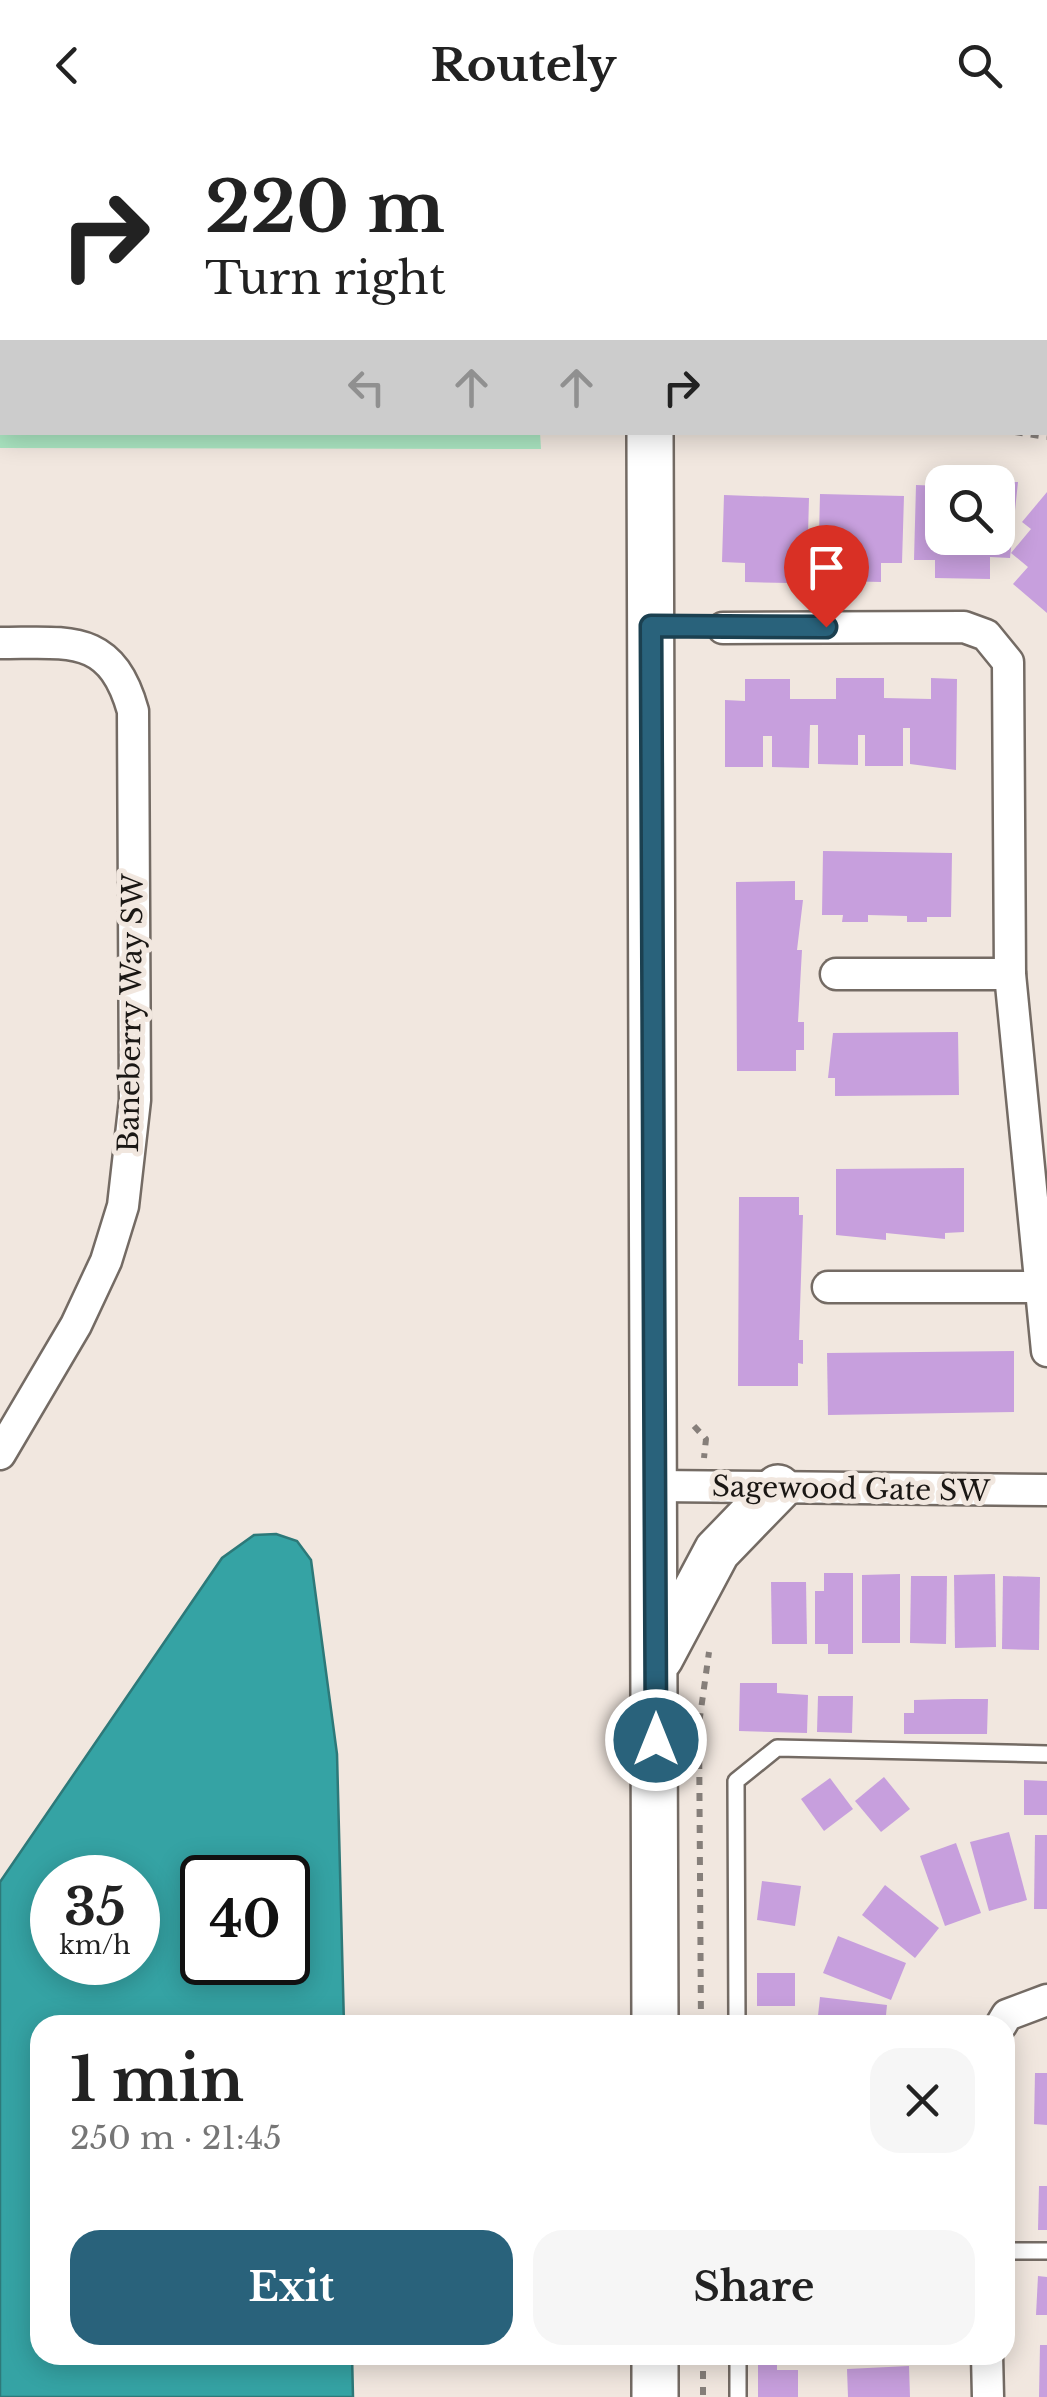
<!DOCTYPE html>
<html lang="en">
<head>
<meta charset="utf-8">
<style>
  body { margin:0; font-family:"Libre Baskerville",serif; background:#f6f6f6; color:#222; height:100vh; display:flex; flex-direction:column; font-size:38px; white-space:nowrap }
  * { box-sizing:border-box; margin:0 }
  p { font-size:32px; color:#767676 }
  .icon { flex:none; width:55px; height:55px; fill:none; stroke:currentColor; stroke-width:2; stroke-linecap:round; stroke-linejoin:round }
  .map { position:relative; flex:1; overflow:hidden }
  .sheet { position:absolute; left:30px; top:1885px; width:985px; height:350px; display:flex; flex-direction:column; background:#fff; border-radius:30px; box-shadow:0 5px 25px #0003 }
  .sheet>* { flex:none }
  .guide { position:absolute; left:0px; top:0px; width:1048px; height:305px; box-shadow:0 5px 25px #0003; background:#fff; color:#222; overflow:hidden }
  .buttons { position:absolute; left:925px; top:335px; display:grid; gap:20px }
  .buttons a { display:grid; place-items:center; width:90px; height:90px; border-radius:20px; background:#fff; box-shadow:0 5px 25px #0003; font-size:50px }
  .speed { position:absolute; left:30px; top:1725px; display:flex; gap:20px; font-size:50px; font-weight:700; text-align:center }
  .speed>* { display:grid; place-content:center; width:130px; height:130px; border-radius:50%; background:#fff; box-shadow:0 5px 25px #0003; line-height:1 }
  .speed small { font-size:25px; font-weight:400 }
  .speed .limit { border:5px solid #111; border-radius:15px; background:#fff; color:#111 }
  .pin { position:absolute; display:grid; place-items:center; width:85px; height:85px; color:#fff; margin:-102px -42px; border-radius:50% 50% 50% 0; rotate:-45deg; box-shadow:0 0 10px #0007 }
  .pin .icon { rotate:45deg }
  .me { position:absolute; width:110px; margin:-55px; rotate:0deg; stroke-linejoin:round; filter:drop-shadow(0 0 8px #0008) }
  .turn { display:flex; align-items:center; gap:35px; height:210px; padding:0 40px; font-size:45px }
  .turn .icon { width:130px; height:130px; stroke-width:2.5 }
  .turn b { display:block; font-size:70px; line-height:85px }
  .lanes { display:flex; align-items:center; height:95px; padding:0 40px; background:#0003; justify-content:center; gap:50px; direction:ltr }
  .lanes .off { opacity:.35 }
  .round { display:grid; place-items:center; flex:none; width:105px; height:105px; border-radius:30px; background:#f6f6f6 }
  .overview { display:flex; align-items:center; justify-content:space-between; height:170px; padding:0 40px }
  h1 { font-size:60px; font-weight:700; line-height:75px }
  .button { display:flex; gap:20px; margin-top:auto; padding:20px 40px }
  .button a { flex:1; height:115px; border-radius:30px; background:#29627b; color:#fff; font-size:40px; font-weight:700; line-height:115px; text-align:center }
  .button a+a { background:#f6f6f6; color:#222 }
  header { display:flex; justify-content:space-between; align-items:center; height:130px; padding:0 40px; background:#fff; font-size:45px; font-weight:700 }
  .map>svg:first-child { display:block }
  .green { fill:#aae5c1 }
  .water { fill:#35a3a4; stroke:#2d7979; stroke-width:2.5; fill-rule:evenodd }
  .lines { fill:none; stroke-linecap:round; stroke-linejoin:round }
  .stream { stroke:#2d7979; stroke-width:10 }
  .building { fill:#c79fdd }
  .lane-casing { stroke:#746b64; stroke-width:20 }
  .street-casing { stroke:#746b64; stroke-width:35 }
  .secondary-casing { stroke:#746b64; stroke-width:50 }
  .path { stroke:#867f7a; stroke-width:6; stroke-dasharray:8 8; stroke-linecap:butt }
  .lane { stroke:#fff; stroke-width:15 }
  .street { stroke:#fff; stroke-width:30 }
  .secondary { stroke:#fff; stroke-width:45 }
  .route-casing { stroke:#1b4050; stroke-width:25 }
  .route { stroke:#29627b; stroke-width:18 }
  .labels { text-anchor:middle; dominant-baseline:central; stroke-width:10; stroke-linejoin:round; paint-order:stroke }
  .street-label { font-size:28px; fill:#1a1714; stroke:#f1e7df }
</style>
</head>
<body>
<header><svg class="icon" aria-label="back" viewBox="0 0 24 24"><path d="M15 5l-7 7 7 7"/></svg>Routely<svg class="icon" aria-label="search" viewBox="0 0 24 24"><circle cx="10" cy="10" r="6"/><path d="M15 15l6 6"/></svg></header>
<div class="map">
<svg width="1047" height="2267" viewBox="0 0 1047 2267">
  <rect width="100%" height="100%" fill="#f1e7df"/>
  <polygon class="green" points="0,0 539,0 2,2 2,302 540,302 541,319 0,318"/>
  <path class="water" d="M276 1404 297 1411 311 1430 337 1624 344 1895H40V2225H352L353 2267H0V1752L222 1428 254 1405ZM52 1748H138V1832H52ZM202 1748H288V1832H202Z"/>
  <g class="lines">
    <g class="stream">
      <polyline points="307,0 308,2"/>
      <polyline points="1045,182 1047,183"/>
    </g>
  </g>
  <g class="building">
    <polygon points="998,352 1018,352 1010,428 990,427 990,449 935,448 935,430 914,430 916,355 942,356 942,408 998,408"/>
    <polygon points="1047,362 1047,483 1013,454 1028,437 1011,423 1031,399 1022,392"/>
    <polygon points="820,364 904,366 902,433 881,433 881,452 838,451 839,434 789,432 789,453 745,452 745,433 722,432 724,365 809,368 808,406 819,406"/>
    <polygon points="836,548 884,548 884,568 931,569 931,548 957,549 956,640 910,634 910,598 903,598 903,636 865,636 865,605 858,605 858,635 818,634 818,595 810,595 809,638 772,637 772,606 763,606 763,637 725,637 725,570 745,571 745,549 790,549 790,569 836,569"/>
    <polygon points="823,721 952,723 951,787 927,787 927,792 907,792 907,786 868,785 868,792 842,792 843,785 822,785"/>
    <polygon points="795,751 795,770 803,770 797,820 802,820 798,892 804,892 804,920 796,920 796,941 737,941 736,752"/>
    <polygon points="958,902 959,965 835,966 835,948 828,948 833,903"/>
    <polygon points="964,1038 964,1102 945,1103 945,1109 886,1103 886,1110 836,1105 836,1039"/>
    <polygon points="739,1067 799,1067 799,1085 803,1085 799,1210 803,1210 803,1234 798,1233 798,1256 738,1256"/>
    <polygon points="1014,1221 1014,1282 828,1285 827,1223"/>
    <polygon points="824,1443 853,1443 853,1524 828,1524 828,1514 815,1514 815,1461 824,1461"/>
    <polygon points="900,1444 900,1513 862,1513 862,1445"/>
    <polygon points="995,1444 996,1517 955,1518 954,1445"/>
    <polygon points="911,1446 947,1446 946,1514 910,1513"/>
    <polygon points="1003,1446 1040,1447 1039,1520 1002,1519"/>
    <polygon points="771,1452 806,1452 807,1514 772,1514"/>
    <polygon points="740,1553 777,1553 777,1563 808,1565 807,1603 739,1601"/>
    <polygon points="818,1566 853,1566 852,1603 817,1602"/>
    <polygon points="954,1569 988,1569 987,1604 904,1604 904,1583 914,1583 914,1570"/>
    <polygon points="884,1647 910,1679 881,1702 855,1671"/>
    <polygon points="830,1648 853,1679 824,1701 801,1669"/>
    <polygon points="1024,1650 1047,1651 1047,1685 1024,1685"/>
    <polygon points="1009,1702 1027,1770 989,1781 970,1712"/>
    <polygon points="1035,1705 1047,1705 1047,1779 1034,1779"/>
    <polygon points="956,1713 981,1783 945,1796 920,1726"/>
    <polygon points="762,1751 801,1756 795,1796 757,1790"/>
    <polygon points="885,1755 939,1798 915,1828 862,1785"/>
    <polygon points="838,1806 906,1833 891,1870 823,1843"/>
    <rect x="757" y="1843" width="38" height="33"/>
    <polygon points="820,1867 887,1875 885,1895 817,1895"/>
    <polygon points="1035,1943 1047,1943 1047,1995 1034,1994"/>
    <polygon points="1039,2056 1047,2056 1047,2100 1038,2100"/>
    <polygon points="1038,2146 1047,2147 1047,2185 1036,2185"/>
    <polygon points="1040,2215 1047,2215 1047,2267 1039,2267"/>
    <polygon points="847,2225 919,2225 919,2229 847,2230"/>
    <polygon points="758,2232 777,2232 777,2240 798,2240 798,2267 758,2267"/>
    <polygon points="909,2236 910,2267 848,2267 847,2239"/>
  </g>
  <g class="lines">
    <defs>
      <g id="lane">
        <polyline points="657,497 723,498"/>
        <polyline points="737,1895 736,1651 777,1618 1047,1624"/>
        <polyline points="1005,2121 1047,2121"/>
        <polyline points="738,2225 738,2267"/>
      </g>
      <g id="street">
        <polyline points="723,498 964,497 986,505 1008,532 1010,844 1047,1221"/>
        <path d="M0 513C69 513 111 503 133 581L135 970 123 1076 106 1131 76 1195 0 1324"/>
        <polyline points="836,844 1010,844"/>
        <polyline points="828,1157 1041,1157"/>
        <polyline points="655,1356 1047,1360"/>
        <polyline points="1001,1895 1007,1885 1047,1870"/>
        <polyline points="987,2225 988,2267"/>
      </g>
      <g id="secondary">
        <polyline points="649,0 649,2"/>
        <polyline points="1029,0 1034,2"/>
        <polyline points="650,302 655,1895"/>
        <polyline points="660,1528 717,1421 778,1358"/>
        <polyline points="655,2225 655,2267"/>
      </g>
    </defs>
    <use href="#lane" class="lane-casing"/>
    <use href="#street" class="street-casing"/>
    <use href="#secondary" class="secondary-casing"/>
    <g class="path">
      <polyline points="1015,302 1047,307"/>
      <polyline points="694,1296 706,1309 704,1328"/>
      <polyline points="701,1895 699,1594 709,1522"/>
      <polyline points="703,2225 703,2267"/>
    </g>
    <use href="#lane" class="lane"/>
    <use href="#street" class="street"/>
    <use href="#secondary" class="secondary"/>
  </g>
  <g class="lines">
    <defs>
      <polyline id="route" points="656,1610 651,496 826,497"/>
    </defs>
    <use href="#route" class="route-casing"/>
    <use href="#route" class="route"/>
  </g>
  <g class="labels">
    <g class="street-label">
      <text transform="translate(131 883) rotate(-89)">Baneberry Way SW</text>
      <text transform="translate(851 1359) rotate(1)">Sagewood Gate SW</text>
    </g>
  </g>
</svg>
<div class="buttons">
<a><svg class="icon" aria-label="search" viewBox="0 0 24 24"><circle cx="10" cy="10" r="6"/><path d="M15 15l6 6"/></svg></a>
</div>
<div class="speed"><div>35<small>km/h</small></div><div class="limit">40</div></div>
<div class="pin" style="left:826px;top:497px;background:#d93025"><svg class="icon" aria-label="arrive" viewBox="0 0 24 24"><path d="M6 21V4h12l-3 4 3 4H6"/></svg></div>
<svg class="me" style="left:656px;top:1610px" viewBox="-20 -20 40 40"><circle r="17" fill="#29627b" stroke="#fff" stroke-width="3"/><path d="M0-11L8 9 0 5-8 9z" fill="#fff"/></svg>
<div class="guide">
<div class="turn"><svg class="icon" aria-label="right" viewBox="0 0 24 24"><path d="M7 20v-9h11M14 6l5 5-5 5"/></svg><div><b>220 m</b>Turn right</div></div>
<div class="lanes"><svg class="icon off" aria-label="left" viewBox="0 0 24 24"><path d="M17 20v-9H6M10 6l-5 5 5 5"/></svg><svg class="icon off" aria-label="ahead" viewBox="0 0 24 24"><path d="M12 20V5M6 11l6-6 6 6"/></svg><svg class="icon off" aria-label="ahead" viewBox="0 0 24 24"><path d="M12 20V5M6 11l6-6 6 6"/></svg><svg class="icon" aria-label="right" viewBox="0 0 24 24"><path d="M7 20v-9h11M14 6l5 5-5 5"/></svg></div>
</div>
<section class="sheet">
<div class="overview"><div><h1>1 min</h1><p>250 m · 21:45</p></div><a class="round"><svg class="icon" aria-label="close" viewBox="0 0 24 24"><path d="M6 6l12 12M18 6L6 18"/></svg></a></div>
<div class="button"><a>Exit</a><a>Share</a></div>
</section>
</div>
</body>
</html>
